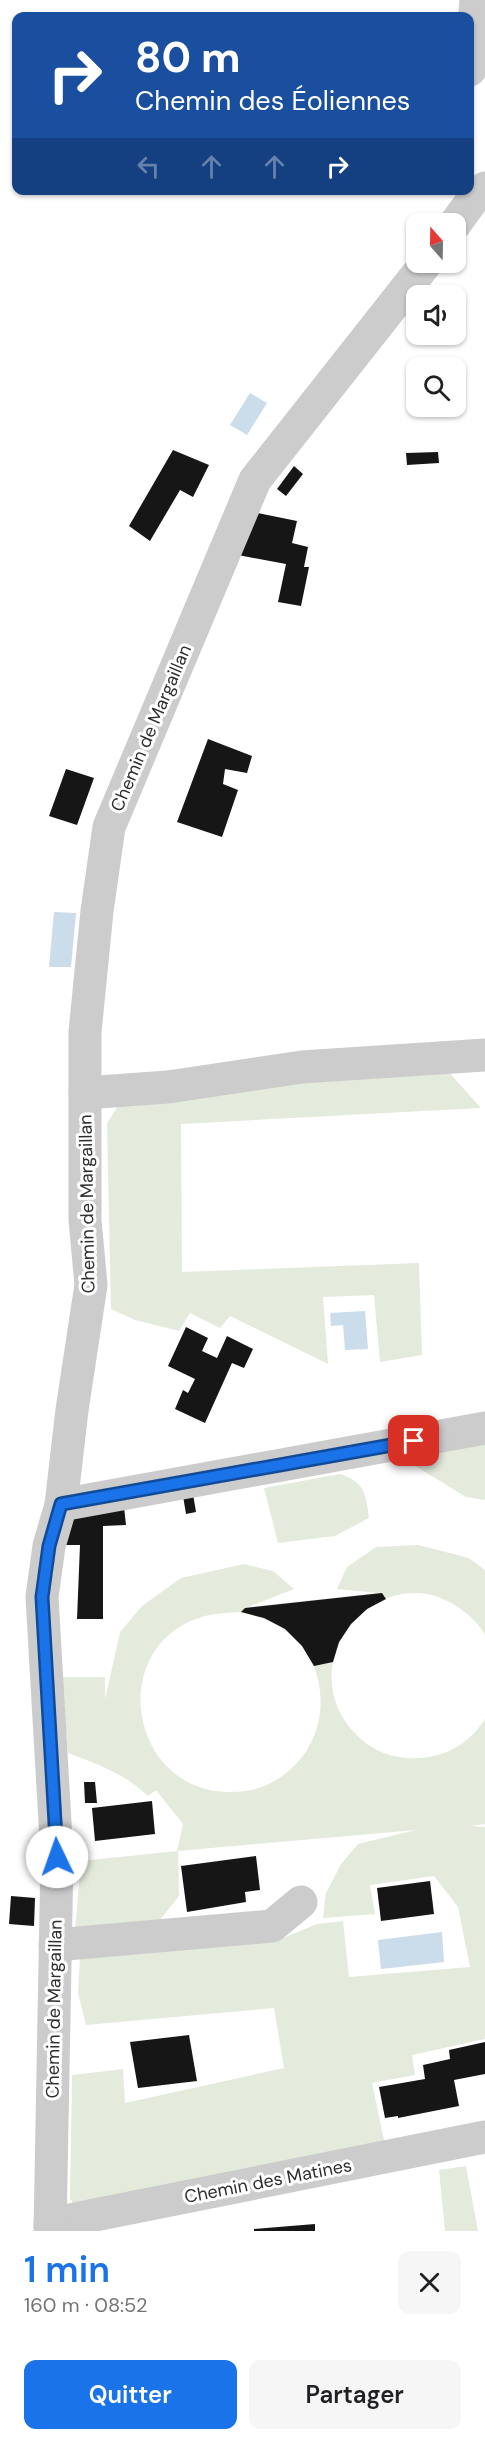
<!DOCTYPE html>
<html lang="fr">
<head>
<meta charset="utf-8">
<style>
  body { margin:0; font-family:"DM Sans",sans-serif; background:#f6f6f6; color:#202124; height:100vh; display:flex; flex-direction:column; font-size:22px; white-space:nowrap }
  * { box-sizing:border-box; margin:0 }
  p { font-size:20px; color:#757577 }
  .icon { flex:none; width:33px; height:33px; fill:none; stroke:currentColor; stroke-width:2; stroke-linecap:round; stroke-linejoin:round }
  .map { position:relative; height:2231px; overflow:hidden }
  .side { display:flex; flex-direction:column; background:#fff; flex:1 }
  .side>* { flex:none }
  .top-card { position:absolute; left:12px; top:12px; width:462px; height:183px; border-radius:12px; box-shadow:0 2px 4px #0004; background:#1a4fa0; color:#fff; overflow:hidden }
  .needle { width:39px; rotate:340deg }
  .tools { position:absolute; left:406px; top:213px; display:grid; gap:12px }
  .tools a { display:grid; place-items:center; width:60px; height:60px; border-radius:12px; background:#fff; box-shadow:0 2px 4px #0004; font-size:30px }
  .pin { position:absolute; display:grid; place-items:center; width:51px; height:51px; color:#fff; margin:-26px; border-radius:12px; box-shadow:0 3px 9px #0006 }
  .me { position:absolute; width:66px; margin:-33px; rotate:357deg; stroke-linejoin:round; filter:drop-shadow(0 0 4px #0008) }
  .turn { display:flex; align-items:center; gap:21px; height:126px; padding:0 24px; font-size:27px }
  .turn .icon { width:78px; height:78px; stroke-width:2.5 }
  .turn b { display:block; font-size:42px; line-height:51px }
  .lanes { display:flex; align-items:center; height:57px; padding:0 24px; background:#0003; justify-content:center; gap:30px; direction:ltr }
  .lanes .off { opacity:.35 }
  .round { display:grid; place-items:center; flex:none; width:63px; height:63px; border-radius:12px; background:#f6f6f6 }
  .summary { display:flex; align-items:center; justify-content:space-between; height:102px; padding:0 24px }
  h1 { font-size:36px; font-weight:600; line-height:45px; color:#1a73e8 }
  .cta { display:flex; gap:12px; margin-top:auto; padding:12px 24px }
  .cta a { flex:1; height:69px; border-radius:12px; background:#1a73e8; color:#fff; font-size:24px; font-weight:600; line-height:69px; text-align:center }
  .cta a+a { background:#f6f6f6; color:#202124 }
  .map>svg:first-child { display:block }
  .green { fill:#e4ebdd; fill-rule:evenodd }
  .water { fill:#cbdcea }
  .building { fill:#161616 }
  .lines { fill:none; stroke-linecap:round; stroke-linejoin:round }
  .minor { stroke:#ccc; stroke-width:33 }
  .route-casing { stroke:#114b97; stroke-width:15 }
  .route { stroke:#1a73e8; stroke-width:10 }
  .labels { text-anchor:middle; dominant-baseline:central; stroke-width:6; stroke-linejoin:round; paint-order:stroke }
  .street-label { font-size:18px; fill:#2f2f2f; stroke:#fff }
</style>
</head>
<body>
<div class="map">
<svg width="485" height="2231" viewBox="0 0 485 2231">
  <rect width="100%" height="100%" fill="#fff"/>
  <g class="green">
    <polygon points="446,1069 481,1108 181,1124 182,1272 419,1263 422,1355 380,1362 374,1295 323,1297 328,1364 230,1316 220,1328 190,1313 179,1331 135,1320 111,1309 107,1123 122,1100"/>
    <polygon points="485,1442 485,1500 466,1497 404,1459"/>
    <path d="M340 1474C365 1482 366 1494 369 1518L335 1536 278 1543 264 1488Z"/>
    <path d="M418 1545 469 1558 485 1570V1635C478 1622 467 1613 456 1606 380 1556 290 1662 353 1731 367 1747 386 1757 408 1758 440 1760 468 1746 485 1719V1824L470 1826 485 1827V2039L412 2055 415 2075 372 2083 386 2150 77 2208 70 2199 72 2075 123 2069 125 2103 284 2068 274 2008 86 2025 78 1993 80 1957 276 1941 317 1924 343 1921 349 1977 470 1967 458 1907 434 1876 370 1885 375 1914 323 1918 326 1893 341 1864 358 1844 416 1830 178 1851 179 1896 156 1925 75 1930 81 1861 177 1851 183 1824 156 1790 148 1796C125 1774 98 1764 68 1753L60 1677H105V1699L120 1632 142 1606 181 1578 244 1564 273 1571 294 1589 248 1607 378 1593 337 1589 347 1567 376 1547ZM241 1612C256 1616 270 1620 283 1628 328 1658 333 1726 296 1764 279 1782 257 1792 232 1792 131 1794 106 1652 196 1619 211 1613 225 1613 241 1612Z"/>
    <polygon points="466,2166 478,2231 445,2231 439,2170"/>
  </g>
  <g class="water">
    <polygon points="250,393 267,403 247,435 230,425"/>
    <polygon points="54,912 76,913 71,967 49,967"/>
    <polygon points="365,1311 368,1349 345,1350 343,1325 331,1326 330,1313"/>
    <polygon points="442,1932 444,1962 381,1969 378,1940"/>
  </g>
  <g class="building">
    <polygon points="173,450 209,465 193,497 180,490 150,541 129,526"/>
    <polygon points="438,452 439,463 407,465 406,453"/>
    <polygon points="294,466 303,474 286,496 277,489"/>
    <polygon points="248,511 297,521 292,543 308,547 304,567 309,567 301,606 278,602 286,564 238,555"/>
    <polygon points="208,739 252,756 247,773 225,769 223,784 238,790 222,837 177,822"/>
    <polygon points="66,769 94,778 77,825 49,816"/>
    <polygon points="186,1327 208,1338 202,1351 217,1358 227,1336 253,1349 244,1368 232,1363 205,1423 175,1409 183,1390 188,1393 195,1379 168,1366"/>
    <polygon points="193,1494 196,1512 186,1514 183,1496"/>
    <polygon points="124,1507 126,1525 103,1526 103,1619 77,1619 80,1545 64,1545 69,1515"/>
    <polygon points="382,1593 386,1599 367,1609 351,1624 339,1642 333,1662 314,1666 302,1646 285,1629 264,1618 241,1612 245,1608"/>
    <polygon points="84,1782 95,1782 97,1803 85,1803"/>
    <polygon points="152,1801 155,1834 95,1841 92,1808"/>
    <polygon points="256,1856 260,1890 245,1892 246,1902 187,1912 181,1866"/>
    <polygon points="430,1881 434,1914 381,1921 377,1888"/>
    <polygon points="11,1896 35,1898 34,1926 9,1924"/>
    <polygon points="189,2035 197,2081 138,2088 130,2042"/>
    <polygon points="485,2042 485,2074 454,2080 459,2106 398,2118 398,2116 385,2118 379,2087 425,2079 423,2065 450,2059 449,2050"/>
    <polygon points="315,2224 315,2231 254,2231 254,2229"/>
  </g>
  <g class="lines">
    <g class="minor">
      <polyline points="470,70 476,0"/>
      <polyline points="455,224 471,202 485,188"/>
      <polyline points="85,1093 168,1087 302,1067 485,1055"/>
      <polyline points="61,1505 485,1428"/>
      <polyline points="55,1945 272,1926 301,1902"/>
      <polyline points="50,2224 485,2137"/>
      <polyline points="50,2231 57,1857 42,1597 49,1546 61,1505 72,1410 91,1285 85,1220 85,1032 97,911 109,827 255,480 427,262"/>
    </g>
  </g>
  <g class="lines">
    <defs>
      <polyline id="route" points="57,1857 42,1597 49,1546 61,1504 414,1441"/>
    </defs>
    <use href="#route" class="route-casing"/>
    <use href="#route" class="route"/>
  </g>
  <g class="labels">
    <g class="street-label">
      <text transform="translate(151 728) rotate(-67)">Chemin de Margaillan</text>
      <text transform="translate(87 1204) rotate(-91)">Chemin de Margaillan</text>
      <text transform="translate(54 2009) rotate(-89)">Chemin de Margaillan</text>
      <text transform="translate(268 2181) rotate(-11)">Chemin des Matines</text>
    </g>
  </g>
</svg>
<div class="tools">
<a><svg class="needle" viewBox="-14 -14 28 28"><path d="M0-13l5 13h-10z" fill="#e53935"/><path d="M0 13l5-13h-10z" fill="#757577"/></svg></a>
<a><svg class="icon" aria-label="sound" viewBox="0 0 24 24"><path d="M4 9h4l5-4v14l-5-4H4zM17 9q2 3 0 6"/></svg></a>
<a><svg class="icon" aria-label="search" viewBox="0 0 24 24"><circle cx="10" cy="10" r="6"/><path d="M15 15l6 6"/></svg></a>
</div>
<div class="pin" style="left:414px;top:1441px;background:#d93025"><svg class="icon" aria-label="arrive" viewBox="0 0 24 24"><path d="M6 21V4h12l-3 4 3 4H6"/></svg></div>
<svg class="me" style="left:57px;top:1857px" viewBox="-20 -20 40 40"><circle r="19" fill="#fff"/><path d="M0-13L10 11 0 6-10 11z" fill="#1a73e8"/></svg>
<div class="top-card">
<div class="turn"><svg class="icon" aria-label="right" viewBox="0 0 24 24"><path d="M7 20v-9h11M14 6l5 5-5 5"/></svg><div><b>80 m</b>Chemin des Éoliennes</div></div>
<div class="lanes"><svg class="icon off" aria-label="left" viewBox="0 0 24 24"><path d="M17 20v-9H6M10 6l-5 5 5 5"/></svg><svg class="icon off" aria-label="ahead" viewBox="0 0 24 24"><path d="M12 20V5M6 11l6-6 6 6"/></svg><svg class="icon off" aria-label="ahead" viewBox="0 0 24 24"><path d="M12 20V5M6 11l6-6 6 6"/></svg><svg class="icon" aria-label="right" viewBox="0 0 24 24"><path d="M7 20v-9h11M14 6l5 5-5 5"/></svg></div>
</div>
</div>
<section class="side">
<div class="summary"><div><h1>1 min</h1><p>160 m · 08:52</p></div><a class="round"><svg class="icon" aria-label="close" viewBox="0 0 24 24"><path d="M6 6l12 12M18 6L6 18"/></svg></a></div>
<div class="cta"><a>Quitter</a><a>Partager</a></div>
</section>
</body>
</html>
